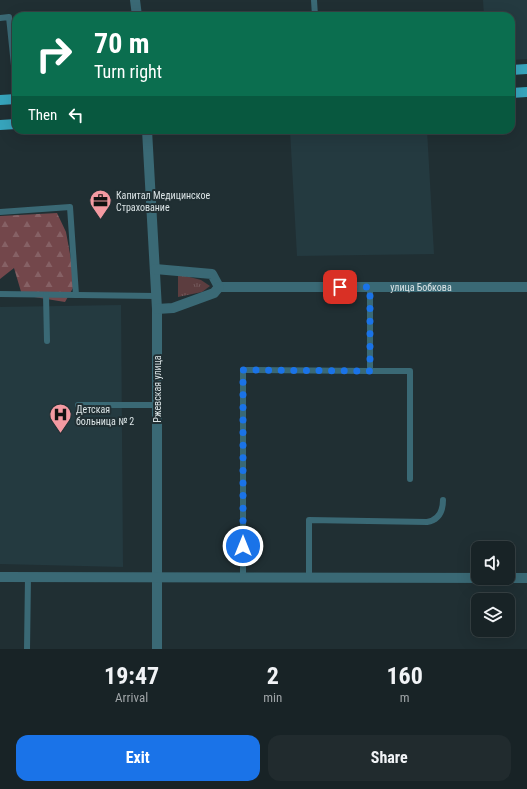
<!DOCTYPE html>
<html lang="en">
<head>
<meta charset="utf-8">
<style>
  body { margin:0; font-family:"Roboto Condensed",sans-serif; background:#212b2e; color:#f1f3f6; height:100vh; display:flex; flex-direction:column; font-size:15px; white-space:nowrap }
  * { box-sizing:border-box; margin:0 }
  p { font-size:13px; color:#9fa4a7 }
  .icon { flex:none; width:22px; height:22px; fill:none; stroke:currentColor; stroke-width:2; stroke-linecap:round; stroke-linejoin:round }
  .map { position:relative; height:649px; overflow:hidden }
  .details { display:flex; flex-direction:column; background:#182326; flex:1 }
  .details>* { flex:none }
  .top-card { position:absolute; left:12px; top:12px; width:503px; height:122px; border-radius:12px; box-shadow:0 4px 16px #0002,0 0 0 1px #364043; background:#0b6e4f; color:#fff; overflow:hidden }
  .fabs { position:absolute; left:471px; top:541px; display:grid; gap:8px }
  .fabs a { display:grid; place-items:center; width:44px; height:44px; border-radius:8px; background:#182326; box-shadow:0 4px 16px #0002,0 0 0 1px #364043; font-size:20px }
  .pin { position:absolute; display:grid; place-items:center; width:34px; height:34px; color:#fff; margin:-17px; border-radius:8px; box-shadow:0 2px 6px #0006 }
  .me { position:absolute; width:44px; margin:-22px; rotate:0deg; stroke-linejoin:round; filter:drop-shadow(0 0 3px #0008) }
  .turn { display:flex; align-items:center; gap:14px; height:84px; padding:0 16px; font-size:18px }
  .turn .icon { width:52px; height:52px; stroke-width:2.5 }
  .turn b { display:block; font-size:28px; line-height:34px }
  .then { display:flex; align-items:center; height:38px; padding:0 16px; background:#0003; gap:8px; font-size:15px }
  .eta { display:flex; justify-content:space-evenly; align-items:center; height:68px; text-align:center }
  .eta b { font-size:24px; font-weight:700; line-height:28px }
  .primary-button { display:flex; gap:8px; margin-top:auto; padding:8px 16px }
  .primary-button a { flex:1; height:46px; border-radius:12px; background:#1a73e8; color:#fff; font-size:16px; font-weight:700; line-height:46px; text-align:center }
  .primary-button a+a { background:#212b2e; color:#f1f3f6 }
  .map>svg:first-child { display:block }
  .built { fill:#243a40 }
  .grass { fill:url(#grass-tufts) }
  .forest { fill:url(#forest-firs) }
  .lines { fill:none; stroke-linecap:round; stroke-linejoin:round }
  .service { stroke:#3a6975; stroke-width:6 }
  .minor { stroke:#3a6975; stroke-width:10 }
  .primary { stroke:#37a5bd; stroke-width:10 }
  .route { stroke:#1a73e8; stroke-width:7; stroke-dasharray:0 12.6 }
  .labels { text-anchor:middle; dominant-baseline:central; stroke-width:4; stroke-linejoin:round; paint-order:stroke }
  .poi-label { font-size:10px; fill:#dbe4e6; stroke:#202f33; text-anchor:start }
  .street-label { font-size:10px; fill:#dbe4e6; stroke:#202f33 }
</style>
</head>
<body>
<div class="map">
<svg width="527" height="649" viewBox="0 0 527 649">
  <defs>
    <pattern id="grass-tufts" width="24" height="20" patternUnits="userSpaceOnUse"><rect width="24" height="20" fill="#5c3d3f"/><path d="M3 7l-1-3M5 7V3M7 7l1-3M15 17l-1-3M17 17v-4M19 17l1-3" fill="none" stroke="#73595b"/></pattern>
    <pattern id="forest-firs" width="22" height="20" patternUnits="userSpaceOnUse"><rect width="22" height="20" fill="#73474b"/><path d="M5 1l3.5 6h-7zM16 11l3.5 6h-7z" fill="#866165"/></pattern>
  </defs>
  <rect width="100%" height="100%" fill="#202f33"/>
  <g class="built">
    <polygon points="483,0 527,0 527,59 511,60 511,16 484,16"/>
    <polygon points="290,130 427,130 434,254 297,256"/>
    <polygon points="121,305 123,567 0,564 0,307"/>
  </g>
  <polygon class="grass" points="178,274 201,280 210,286 202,292 178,297"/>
  <polygon class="forest" points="57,213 66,232 72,265 73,288 65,302 22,295 14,268 0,279 0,216"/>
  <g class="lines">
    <g class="service">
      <polyline points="314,0 315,16"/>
      <polyline points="0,18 9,17 16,85"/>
      <polyline points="0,212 70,207 76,295"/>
      <polyline points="370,287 370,371 410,371 410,479"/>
      <polyline points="0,294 156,296"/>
      <polyline points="46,295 47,341"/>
      <polyline points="78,405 157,405"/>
      <polyline points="243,578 243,370 370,371"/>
      <path d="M309 578V520L427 522C439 520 443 511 443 500"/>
      <polyline points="27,649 28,577"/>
    </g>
    <g class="minor">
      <polyline points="135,0 137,16"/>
      <polyline points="147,130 157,309 157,649"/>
      <polyline points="155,269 212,274 219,287"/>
      <path id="s1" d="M219 287H527"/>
      <polyline points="157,309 173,308 214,293 219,287"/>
      <polyline points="0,577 527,578"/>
    </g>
    <g class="primary">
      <polyline points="511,70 527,69"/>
      <polyline points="511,93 527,92"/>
      <polyline points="0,100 16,99"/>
      <polyline points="0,125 16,124"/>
    </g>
  </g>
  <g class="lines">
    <polyline class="route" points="243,546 243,370 370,371 370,287 340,287"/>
  </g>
  <defs>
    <symbol id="office-pin" viewBox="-11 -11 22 30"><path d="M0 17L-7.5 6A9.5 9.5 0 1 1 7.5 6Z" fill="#f49aa2" stroke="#202f33"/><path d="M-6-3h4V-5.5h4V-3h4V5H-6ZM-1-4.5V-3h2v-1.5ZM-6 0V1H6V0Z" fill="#111"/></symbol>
    <symbol id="hospital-pin" viewBox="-11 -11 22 30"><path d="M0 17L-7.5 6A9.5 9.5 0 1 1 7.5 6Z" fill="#f49aa2" stroke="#202f33"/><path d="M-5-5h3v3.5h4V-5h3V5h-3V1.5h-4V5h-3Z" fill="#111"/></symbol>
  </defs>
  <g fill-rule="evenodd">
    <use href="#office-pin" x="88" y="188" width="25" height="34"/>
    <use href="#hospital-pin" x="48" y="402" width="25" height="34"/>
  </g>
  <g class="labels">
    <g class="poi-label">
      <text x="116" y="195">Капитал Медицинское<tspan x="116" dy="12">Страхование</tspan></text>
      <text x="76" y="409">Детская<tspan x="76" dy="12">больница № 2</tspan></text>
    </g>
    <g class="street-label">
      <text stroke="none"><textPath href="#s1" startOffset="202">улица Бобкова</textPath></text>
      <text transform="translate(157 389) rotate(-90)">Ржевская улица</text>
    </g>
  </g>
</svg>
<div class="fabs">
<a><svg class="icon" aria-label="sound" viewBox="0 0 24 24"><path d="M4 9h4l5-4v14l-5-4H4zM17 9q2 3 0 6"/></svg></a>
<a><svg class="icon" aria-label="layers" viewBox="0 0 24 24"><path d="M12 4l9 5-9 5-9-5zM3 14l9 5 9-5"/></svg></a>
</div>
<div class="pin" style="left:340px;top:287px;background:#d93025"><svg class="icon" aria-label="arrive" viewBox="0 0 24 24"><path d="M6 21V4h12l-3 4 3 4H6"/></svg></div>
<svg class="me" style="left:243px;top:546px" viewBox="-20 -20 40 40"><circle r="17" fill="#1a73e8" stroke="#fff" stroke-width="3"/><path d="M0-11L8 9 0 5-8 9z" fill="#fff"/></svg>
<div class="top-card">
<div class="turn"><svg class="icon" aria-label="right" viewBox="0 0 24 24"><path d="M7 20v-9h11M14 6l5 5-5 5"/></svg><div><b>70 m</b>Turn right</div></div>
<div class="then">Then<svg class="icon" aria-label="left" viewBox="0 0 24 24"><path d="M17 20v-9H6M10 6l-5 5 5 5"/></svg></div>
</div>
</div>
<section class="details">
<div class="eta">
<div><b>19:47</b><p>Arrival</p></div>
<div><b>2</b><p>min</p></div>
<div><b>160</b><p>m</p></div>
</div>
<div class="primary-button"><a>Exit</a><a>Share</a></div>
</section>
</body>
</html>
